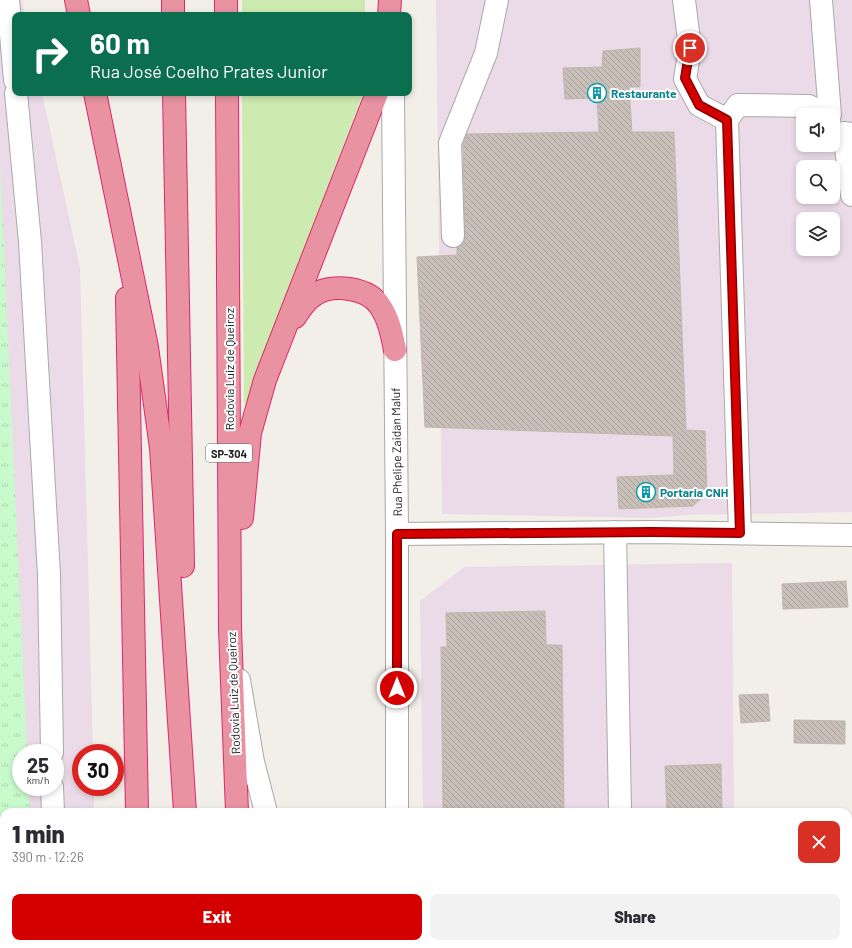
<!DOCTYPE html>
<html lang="en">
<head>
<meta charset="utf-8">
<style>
  body { margin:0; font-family:Barlow,sans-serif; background:#f2f2f3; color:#2b2b33; height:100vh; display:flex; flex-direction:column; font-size:15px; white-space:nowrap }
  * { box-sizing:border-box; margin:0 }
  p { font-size:13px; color:#7c7c81 }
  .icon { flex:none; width:22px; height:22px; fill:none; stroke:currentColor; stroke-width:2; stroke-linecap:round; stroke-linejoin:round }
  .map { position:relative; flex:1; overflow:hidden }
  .drawer { position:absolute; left:0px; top:808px; width:852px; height:140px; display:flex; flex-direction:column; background:#fff; border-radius:12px 12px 0 0; box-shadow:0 2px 6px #0003 }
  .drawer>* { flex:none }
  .top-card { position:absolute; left:12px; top:12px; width:400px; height:84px; border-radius:8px; box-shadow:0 2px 6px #0003; background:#0b6e4f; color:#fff; overflow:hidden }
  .buttons { position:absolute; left:796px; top:108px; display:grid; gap:8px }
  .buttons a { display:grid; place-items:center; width:44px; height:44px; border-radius:8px; background:#fff; box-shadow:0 2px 6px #0003; font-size:20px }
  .speed { position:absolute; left:12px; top:744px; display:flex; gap:8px; font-size:20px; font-weight:700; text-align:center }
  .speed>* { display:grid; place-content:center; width:52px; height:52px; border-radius:50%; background:#fff; box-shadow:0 2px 6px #0003; line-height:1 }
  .speed small { font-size:10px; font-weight:400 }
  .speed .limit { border:6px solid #d22; background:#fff; color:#111 }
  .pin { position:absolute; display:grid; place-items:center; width:34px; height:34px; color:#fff; margin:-17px; border:2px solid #fff; border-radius:50%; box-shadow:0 1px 4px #0007 }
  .me { position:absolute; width:44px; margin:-22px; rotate:0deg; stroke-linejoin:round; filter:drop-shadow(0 0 3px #0008) }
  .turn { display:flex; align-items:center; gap:14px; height:84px; padding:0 12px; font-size:18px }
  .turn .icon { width:52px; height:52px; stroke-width:2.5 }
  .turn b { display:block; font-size:28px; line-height:34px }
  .round { display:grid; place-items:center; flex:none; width:42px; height:42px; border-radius:8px; background:#f2f2f3 }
  .summary { display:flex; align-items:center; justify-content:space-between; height:68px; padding:0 12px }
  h1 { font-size:24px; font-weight:800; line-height:30px }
  .cta { display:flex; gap:8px; margin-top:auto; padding:8px 12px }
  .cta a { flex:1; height:46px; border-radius:8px; background:#d40000; color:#fff; font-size:16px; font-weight:800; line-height:46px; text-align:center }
  .cta a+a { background:#f2f2f3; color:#2b2b33 }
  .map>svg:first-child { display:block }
  .industrial { fill:#ebdbe8; fill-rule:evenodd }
  .grass { fill:#cdebb0 }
  .park { fill:url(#park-tufts) }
  .building { fill:url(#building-back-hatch); stroke:#c4b6ab }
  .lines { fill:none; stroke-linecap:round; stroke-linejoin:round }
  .minor-casing { stroke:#a9a9a9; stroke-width:24 }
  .highway-casing { stroke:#dc2a67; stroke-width:24 }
  .minor { stroke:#fff; stroke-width:22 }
  .highway { stroke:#e892a2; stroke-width:22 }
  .route-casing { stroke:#8a0000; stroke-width:10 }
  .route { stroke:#d40000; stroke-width:7 }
  .labels { text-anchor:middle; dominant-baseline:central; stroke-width:4; stroke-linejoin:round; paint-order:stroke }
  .shield { fill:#fff; stroke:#646464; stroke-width:1 }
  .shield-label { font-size:11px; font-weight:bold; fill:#222 }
  .culture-label { font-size:12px; font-weight:bold; fill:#0d838f; stroke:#fff; text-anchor:start }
  .street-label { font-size:12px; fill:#222; stroke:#fff }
</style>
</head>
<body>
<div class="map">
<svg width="852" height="948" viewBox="0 0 852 948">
  <defs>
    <pattern id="park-tufts" width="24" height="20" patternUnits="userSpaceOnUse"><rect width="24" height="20" fill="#c8facc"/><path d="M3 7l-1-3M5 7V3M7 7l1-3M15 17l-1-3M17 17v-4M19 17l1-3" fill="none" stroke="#acd6af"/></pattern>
    <pattern id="building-back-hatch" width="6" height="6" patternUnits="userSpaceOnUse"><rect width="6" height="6" fill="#c7bfb8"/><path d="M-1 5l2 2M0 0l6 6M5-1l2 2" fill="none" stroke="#aba49e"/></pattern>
  </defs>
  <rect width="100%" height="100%" fill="#f2efe9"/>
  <g class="industrial">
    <path d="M0 0H22L25 15H15V93H42L80 268 93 753H81V787H94V812H4V944H98V948H0ZM21 753H55V787H21Z"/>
    <path d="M436 0H852V512L687 515 651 518 442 514ZM803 115H833V145H803ZM803 167H833V197H803ZM803 219H833V249H803Z"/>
    <polygon points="732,563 734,812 423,812 420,601 464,567"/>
    <rect x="424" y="944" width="312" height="4"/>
  </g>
  <g class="grass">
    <rect x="242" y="0" width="123" height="15"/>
    <polygon points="242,93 363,93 361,99 295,271 246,405 244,403"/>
  </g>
  <polygon class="park" points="0,165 27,753 21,753 21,787 29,787 30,812 4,812 4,896 0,897"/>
  <g class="building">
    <polygon points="640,48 640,87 629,87 632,132 674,132 686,430 705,431 707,493 693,506 619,509 617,477 674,475 673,436 425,427 417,257 457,255 457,247 464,242 465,236 463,145 467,134 599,132 597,98 565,99 563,68 602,67 603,51"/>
    <polygon points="846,581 848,607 783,609 782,584"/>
    <polygon points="545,611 546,645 562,645 564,812 443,812 441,647 447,647 446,613"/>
    <polygon points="768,694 770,721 741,723 739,695"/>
    <polygon points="794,720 845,721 845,744 794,743"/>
    <polygon points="721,764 722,812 667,812 665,766"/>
  </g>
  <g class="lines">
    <defs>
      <g id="minor">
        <polyline points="8,0 15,80"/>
        <polyline points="684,0 690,48 685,79 699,105 727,120"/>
        <polyline points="821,0 830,115"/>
        <polyline points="16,93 30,242 49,575 52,753"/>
        <polyline points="393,93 397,534 397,812"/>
        <polyline points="852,134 844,133 852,195"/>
        <polyline points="453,236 450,143 486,53 497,0"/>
        <polyline points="615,532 620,812"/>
        <polyline points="740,533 727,120 738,105 809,106 827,115"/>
        <polyline points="397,534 651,532 852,535"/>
        <polyline points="239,680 253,762 266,812"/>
        <polyline points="52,787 53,812"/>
        <polyline points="397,944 397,948"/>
        <polyline points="53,948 53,944"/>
        <polyline points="278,948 278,944"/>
      </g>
      <g id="highway">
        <polyline points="76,0 79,15"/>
        <polyline points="173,0 173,15"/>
        <polyline points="226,0 226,15"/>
        <polyline points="389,15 390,0"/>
        <polyline points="95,93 147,347 161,448 185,812"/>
        <polyline points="174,93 183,566"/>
        <polyline points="227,93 230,629 237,812"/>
        <polyline points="127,298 137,812"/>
        <path d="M295 317C301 308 306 299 316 294 333 283 369 288 380 306 389 319 392 335 395 350"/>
        <polyline points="242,518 250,433 265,380 377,93"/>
        <polyline points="139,944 139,948"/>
        <polyline points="189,944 189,948"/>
        <polyline points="240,944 240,948"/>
      </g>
    </defs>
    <use href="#minor" class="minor-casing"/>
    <use href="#highway" class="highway-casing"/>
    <use href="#minor" class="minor"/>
    <use href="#highway" class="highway"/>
  </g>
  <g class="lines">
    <defs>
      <polyline id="route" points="397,688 397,534 651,532 740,533 727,120 699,105 685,78 690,48"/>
    </defs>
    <use href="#route" class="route-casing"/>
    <use href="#route" class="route"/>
  </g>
  <defs>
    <symbol id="building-ring" viewBox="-11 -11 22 22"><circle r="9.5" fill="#fff" stroke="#0f9aa8" stroke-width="1.5"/><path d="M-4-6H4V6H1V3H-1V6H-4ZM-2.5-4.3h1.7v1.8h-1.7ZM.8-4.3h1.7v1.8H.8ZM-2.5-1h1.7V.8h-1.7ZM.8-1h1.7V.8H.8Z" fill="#0f9aa8"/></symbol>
  </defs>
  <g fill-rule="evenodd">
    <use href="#building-ring" x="586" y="82" width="22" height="22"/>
    <use href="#building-ring" x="635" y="481" width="22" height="22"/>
  </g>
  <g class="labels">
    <rect class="shield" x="206" y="444" width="46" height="18" rx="3"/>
    <g class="shield-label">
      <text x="229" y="453">SP-304</text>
    </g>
    <g class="culture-label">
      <text x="611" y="93">Restaurante</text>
      <text x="660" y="492">Portaria CNH</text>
    </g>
    <g class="street-label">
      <text transform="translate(229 369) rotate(-90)">Rodovia Luiz de Queiroz</text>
      <text transform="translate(396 452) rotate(-91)">Rua Phelipe Zaidan Maluf</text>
      <text transform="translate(233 693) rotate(-92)">Rodovia Luiz de Queiroz</text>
    </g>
  </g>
</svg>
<div class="buttons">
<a><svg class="icon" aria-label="sound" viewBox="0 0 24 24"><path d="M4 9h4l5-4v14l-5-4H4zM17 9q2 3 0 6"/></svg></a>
<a><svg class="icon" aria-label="search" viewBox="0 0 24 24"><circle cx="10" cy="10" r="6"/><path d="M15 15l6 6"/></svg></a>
<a><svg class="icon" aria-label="layers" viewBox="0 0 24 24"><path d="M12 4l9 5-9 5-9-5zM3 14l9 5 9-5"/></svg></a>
</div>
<div class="speed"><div>25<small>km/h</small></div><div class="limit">30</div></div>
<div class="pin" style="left:690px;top:48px;background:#d93025"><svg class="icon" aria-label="arrive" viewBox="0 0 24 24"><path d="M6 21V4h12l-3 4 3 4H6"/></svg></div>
<svg class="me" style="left:397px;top:688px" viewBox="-20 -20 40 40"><circle r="17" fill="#d40000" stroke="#fff" stroke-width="3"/><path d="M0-11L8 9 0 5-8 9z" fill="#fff"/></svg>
<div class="top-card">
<div class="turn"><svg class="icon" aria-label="right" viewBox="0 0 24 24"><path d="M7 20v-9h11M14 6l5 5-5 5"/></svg><div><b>60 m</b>Rua José Coelho Prates Junior</div></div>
</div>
<section class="drawer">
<div class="summary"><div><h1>1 min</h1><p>390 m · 12:26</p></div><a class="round" style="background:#d93025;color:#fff"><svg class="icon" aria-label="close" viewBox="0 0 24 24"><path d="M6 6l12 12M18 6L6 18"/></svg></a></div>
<div class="cta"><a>Exit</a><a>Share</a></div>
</section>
</div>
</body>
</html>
